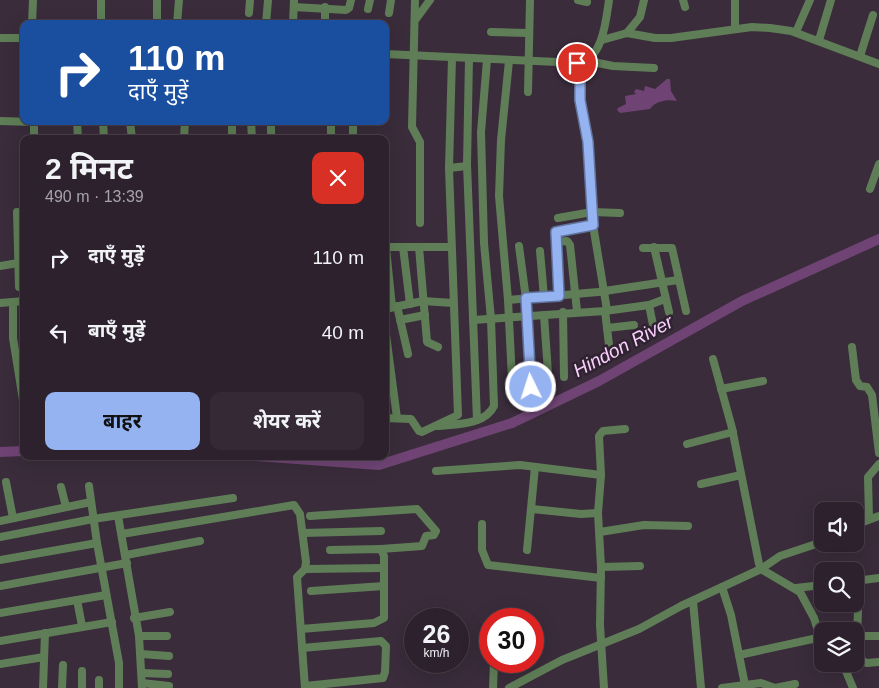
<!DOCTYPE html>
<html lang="hi">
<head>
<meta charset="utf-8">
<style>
  body { margin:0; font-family:Helvetica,"Noto Sans Devanagari",sans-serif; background:#342934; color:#f1f3f6; height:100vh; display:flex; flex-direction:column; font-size:19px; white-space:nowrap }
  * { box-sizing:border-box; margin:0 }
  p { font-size:16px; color:#a6a3a9 }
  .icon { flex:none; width:28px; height:28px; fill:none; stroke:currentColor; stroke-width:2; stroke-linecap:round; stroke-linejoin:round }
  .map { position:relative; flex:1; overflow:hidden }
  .panel { position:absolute; left:20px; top:135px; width:369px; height:325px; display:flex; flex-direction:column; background:#2c212c; border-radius:10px; box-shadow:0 5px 20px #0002,0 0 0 1px #483e48 }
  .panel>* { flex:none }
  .guide { position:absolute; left:20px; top:20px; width:369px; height:105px; border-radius:10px; box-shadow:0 5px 20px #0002,0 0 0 1px #483e48; background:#1a4fa0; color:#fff; overflow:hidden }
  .fabs { position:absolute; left:814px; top:502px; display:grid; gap:10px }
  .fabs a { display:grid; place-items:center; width:50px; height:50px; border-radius:10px; background:#2c212c; box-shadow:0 5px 20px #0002,0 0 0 1px #483e48; font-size:25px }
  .speed { position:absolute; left:404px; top:608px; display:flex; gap:10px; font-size:25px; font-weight:700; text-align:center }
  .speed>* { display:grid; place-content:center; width:65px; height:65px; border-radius:50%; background:#2c212c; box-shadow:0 5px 20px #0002,0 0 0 1px #483e48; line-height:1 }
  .speed small { font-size:12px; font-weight:400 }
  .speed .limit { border:8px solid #d22; background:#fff; color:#111 }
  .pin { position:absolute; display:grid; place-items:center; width:42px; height:42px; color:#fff; margin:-21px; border:2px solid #fff; border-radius:50%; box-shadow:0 1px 5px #0007 }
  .me { position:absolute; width:55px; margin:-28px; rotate:356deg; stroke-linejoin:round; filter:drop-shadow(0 0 4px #0008) }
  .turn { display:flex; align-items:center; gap:18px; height:105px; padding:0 25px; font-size:22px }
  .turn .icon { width:65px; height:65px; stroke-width:2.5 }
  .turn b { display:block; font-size:35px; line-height:42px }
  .round { display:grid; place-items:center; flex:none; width:52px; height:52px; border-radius:10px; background:#342934 }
  .overview { display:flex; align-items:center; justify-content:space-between; height:85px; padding:0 25px }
  h1 { font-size:30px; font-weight:700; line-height:38px }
  .action { display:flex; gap:10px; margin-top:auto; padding:10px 25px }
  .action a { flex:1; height:58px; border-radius:10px; background:#95b2f1; color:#111; font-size:20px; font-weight:700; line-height:58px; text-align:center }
  .action a+a { background:#342934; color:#f1f3f6 }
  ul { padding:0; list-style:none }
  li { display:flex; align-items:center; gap:15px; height:75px; padding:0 25px }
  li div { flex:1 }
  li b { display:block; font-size:19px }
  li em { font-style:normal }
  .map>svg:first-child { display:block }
  .water { fill:#6f4474 }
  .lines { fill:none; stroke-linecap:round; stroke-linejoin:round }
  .river { stroke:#6f4474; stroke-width:10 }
  .minor { stroke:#5f7e57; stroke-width:8 }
  .route-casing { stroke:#61749d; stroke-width:12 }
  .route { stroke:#95b2f1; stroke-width:9 }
  .labels { text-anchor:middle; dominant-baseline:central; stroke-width:5; stroke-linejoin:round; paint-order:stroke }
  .water-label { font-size:19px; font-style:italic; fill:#fad1fd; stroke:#2f2231 }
</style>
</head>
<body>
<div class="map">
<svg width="879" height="688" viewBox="0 0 879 688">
  <rect width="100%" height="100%" fill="#3a2c3b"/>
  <path class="water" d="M667 79H670L671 91 677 101C668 99 655 101 650 109L620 113 617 110 618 108 626 104 625 96 636 94 634 92 636 89 644 91 645 86 655 89Z"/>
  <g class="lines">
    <g class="river">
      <polyline points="0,452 24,451"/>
      <polyline points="256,456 379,465 512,423 599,381 742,301 879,239"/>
    </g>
    <g class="minor">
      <polyline points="415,0 412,127 420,142 420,223"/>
      <polyline points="578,0 587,2"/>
      <polyline points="683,0 685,7"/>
      <polyline points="294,7 346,10 349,8 351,0"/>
      <polyline points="325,7 325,24"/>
      <polyline points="368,9 370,0"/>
      <polyline points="249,13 250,0"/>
      <polyline points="389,13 391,0"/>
      <polyline points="416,19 430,0"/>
      <polyline points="32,24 33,0"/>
      <polyline points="101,24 101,0"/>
      <polyline points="157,24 157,0"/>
      <polyline points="177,24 179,0"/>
      <polyline points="266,24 268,0"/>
      <polyline points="293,24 294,0"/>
      <polyline points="735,29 735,0"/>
      <polyline points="491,32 528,33"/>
      <polyline points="796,32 810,0"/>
      <polyline points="627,33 640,17 644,0"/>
      <polyline points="0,38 24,38"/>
      <polyline points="602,40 627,33 655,38 671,38 752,27 770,28 791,31 879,64"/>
      <polyline points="819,40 831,0"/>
      <path d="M385 54 580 63C603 57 606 20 609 0"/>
      <polyline points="860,56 873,15"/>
      <polyline points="469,59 467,164 477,420"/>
      <polyline points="509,61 501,140 499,196 508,300 513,399"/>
      <polyline points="588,61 613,66 654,68"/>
      <polyline points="580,63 579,100 588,142 593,225 607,310"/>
      <polyline points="528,92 530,0"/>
      <polyline points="0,121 34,122"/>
      <polyline points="34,121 34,139"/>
      <polyline points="77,121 78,139"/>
      <polyline points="103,121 104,139"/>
      <polyline points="130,121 132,139"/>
      <polyline points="251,121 252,139"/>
      <polyline points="271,121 271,139"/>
      <polyline points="184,139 185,121"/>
      <polyline points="232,139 232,121"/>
      <polyline points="331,139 331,121"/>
      <polyline points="353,139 353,121"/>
      <polyline points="449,168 467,166"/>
      <polyline points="870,189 879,164"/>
      <polyline points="17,212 19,287"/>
      <polyline points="558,218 592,212 620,213"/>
      <polyline points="555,242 556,232 593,225"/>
      <polyline points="519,246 526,299 531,387"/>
      <polyline points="385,247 451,247"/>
      <polyline points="403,247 410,304"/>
      <polyline points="419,247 427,342 438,347"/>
      <polyline points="654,247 669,312"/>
      <polyline points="386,248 392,307"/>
      <polyline points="643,248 672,248 686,311"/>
      <polyline points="540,251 544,297"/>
      <polyline points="0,266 18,263"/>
      <polyline points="559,295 555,242 567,241 570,245 577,311"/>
      <polyline points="508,300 598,292 678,280"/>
      <polyline points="13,302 13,338 24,406"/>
      <polyline points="0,303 24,301"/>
      <polyline points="649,305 653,325"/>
      <polyline points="397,306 408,354"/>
      <polyline points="385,309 423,301 453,303"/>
      <polyline points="605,311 609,345"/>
      <polyline points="563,312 564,377"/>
      <polyline points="544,315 549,388"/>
      <polyline points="400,320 425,315"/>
      <polyline points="473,320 605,311 649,305 665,299"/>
      <polyline points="385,327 397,418"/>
      <polyline points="607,328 634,325"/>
      <polyline points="852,347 856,380 860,386 867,387 872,395 879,453"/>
      <polyline points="713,359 732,428 759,564 761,569 800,592 814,618 820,637"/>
      <polyline points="721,389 763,381"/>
      <polyline points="385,418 411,419 419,431 422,432 458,415 449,168 452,58"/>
      <path d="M438 426C457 424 485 425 494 406L491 319 484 243 481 132 487 60"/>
      <polyline points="687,444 733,432"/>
      <polyline points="436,471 520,465 601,475"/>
      <polyline points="6,482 13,518"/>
      <polyline points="701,484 741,475"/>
      <polyline points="89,486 97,543 119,663 119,688"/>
      <polyline points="61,487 66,507"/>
      <polyline points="532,509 581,514 598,513"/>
      <polyline points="118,516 139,636 142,688"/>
      <polyline points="310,516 417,509 436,531 434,535 426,536 422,546 381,549"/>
      <polyline points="869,518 868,477 879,464"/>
      <polyline points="0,521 91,502"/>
      <polyline points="482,524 482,550 488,565 601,578"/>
      <polyline points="855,525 879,516"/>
      <polyline points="600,532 644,525 688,526"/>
      <polyline points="303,533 381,531"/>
      <polyline points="122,534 294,505 300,514 306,562 305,569 297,577 305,688"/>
      <polyline points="0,537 93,519 233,498"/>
      <polyline points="527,550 535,467"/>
      <polyline points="126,555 200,541"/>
      <polyline points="0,560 97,543"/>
      <polyline points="601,567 640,566"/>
      <polyline points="305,569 384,568"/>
      <polyline points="855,581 879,578"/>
      <polyline points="0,586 127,563"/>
      <polyline points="722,587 731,615 745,685"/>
      <polyline points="796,588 822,585"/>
      <polyline points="311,591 384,586"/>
      <polyline points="77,600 82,626"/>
      <polyline points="693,601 701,688"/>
      <polyline points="858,611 857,638 862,661 867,663 879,662"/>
      <polyline points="0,613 106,595"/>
      <polyline points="134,618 170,612"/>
      <polyline points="301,629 374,623 384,618 384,556 381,549 330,550"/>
      <polyline points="139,636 167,636"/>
      <polyline points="857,636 879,636"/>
      <polyline points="0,641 112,622"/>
      <polyline points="302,648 381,641 386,646 385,672 383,678 305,686"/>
      <polyline points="141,654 169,656"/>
      <polyline points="739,655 822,637"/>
      <polyline points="0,664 44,657"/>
      <polyline points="843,664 853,688"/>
      <polyline points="142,673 168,674"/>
      <polyline points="142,683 169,686"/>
      <polyline points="43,688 45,633"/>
      <polyline points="62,688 63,665"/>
      <polyline points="82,688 82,671"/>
      <polyline points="99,688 99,680"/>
      <polyline points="493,688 494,661"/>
      <polyline points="509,688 562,660 639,629 681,606 761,569 780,556 822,542"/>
      <polyline points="604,688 600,625 601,567 598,513 601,475 599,436 603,431 625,429"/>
      <polyline points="722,688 761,683 775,688 795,684"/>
    </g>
  </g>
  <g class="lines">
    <defs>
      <polyline id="route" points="531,387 526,298 559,296 556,232 593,225 588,142 580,100 580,63 577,63"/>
    </defs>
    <use href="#route" class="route-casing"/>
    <use href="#route" class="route"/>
  </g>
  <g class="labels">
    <g class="water-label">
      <text transform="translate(623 346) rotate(-28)">Hindon River</text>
    </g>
  </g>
</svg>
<div class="fabs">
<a><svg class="icon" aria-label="sound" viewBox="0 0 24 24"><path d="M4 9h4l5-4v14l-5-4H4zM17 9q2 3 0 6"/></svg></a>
<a><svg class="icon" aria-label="search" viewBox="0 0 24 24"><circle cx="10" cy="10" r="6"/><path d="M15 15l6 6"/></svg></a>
<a><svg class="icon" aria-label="layers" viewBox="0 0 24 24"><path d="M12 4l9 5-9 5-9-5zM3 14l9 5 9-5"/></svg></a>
</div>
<div class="speed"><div>26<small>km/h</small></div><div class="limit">30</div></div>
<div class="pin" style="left:577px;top:63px;background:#d93025"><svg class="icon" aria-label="arrive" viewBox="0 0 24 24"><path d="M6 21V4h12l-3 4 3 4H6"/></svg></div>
<svg class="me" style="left:531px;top:387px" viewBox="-20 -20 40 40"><circle r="17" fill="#95b2f1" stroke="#fff" stroke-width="3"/><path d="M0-11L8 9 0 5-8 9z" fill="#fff"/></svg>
<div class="guide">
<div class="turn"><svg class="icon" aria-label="right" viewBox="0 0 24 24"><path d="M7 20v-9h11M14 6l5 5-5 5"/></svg><div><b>110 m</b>दाएँ मुड़ें</div></div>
</div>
<section class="panel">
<div class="overview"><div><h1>2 मिनट</h1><p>490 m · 13:39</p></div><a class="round" style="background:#d93025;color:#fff"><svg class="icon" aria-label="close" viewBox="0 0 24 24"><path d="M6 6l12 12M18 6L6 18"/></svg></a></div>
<ul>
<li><svg class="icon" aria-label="right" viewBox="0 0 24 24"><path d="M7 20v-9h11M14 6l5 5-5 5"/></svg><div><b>दाएँ मुड़ें</b></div><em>110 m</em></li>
<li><svg class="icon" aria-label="left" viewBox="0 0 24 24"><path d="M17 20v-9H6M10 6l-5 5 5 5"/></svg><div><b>बाएँ मुड़ें</b></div><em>40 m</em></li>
</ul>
<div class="action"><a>बाहर</a><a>शेयर करें</a></div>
</section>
</div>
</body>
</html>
